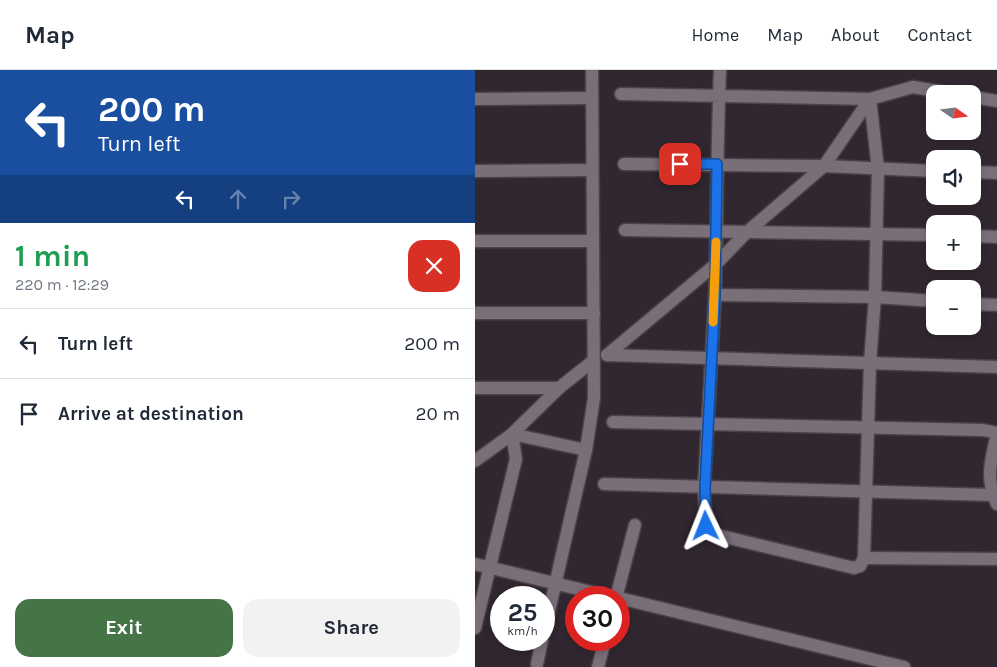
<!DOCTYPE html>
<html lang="en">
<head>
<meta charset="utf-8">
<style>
  body { margin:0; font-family:Karla,sans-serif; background:#f2f2f3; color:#1f2937; height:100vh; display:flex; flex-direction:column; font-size:19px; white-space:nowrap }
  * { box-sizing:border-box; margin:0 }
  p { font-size:16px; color:#747a83 }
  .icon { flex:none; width:28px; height:28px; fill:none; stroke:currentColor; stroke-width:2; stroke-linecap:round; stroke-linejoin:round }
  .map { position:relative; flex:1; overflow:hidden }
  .side { display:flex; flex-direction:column; background:#fff; width:475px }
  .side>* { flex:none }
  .banner { background:#1a4fa0; color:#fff; overflow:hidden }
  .needle { width:32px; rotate:104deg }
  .controls { position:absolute; left:451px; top:15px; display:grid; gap:10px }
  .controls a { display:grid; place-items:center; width:55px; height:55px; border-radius:10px; background:#fff; box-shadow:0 2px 8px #0003; font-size:25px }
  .speed { position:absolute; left:15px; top:516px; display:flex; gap:10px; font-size:25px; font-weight:700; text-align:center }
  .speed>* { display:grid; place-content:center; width:65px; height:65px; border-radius:50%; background:#fff; box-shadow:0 2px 8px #0003; line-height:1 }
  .speed small { font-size:12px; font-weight:400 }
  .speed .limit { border:8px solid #d22; background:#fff; color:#111 }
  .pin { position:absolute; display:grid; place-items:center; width:42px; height:42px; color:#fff; margin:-21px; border-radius:10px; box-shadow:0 2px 8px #0006 }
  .me { position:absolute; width:55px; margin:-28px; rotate:358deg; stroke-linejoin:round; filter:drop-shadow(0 0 4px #0008) }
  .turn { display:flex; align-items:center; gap:18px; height:105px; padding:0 15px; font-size:22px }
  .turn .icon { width:65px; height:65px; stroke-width:2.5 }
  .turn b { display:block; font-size:35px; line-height:42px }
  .lanes { display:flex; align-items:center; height:48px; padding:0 15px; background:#0003; justify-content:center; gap:25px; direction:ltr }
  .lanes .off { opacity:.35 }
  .round { display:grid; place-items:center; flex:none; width:52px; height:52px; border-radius:15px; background:#f2f2f3 }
  .summary { display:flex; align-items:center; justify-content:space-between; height:85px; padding:0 15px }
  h1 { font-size:30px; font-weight:700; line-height:38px; color:#1e9e55 }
  .action { display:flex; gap:10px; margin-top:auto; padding:10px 15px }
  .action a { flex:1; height:58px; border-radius:15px; background:#457547; color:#fff; font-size:20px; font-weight:700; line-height:58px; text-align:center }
  .action a+a { background:#f2f2f3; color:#1f2937 }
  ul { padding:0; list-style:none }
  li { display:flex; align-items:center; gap:15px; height:70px; padding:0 15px; border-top:1px solid #e0e1e3 }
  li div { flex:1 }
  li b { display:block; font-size:19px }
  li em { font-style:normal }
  header { display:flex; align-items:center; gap:30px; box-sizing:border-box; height:70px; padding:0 25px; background:#fff; border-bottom:1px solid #e0e1e3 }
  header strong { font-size:24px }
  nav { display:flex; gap:28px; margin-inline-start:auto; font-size:18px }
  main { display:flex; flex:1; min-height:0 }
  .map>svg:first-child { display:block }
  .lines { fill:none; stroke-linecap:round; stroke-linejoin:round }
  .street-casing { stroke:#4a4249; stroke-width:15 }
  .street { stroke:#7a6e79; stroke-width:12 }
  .route-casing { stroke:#114b97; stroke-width:12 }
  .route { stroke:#1a73e8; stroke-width:9 }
  .slow { stroke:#f59e0b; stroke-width:9 }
</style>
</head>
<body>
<header>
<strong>Map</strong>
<nav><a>Home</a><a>Map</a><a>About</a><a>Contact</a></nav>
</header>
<main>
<section class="side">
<div class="banner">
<div class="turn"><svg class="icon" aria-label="left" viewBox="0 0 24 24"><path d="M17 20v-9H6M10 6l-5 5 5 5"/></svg><div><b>200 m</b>Turn left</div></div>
<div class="lanes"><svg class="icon" aria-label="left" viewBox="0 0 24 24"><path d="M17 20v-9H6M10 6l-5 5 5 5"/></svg><svg class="icon off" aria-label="ahead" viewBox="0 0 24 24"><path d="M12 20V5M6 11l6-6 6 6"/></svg><svg class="icon off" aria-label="right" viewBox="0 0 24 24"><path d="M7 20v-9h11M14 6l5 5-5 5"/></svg></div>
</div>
<div class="summary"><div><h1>1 min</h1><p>220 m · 12:29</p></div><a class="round" style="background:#d93025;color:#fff"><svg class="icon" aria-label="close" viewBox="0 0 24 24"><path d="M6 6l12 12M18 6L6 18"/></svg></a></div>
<ul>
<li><svg class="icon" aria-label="left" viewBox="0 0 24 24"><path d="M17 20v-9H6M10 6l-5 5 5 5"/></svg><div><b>Turn left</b></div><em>200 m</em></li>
<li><svg class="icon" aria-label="arrive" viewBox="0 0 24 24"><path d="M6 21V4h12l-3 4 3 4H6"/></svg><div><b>Arrive at destination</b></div><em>20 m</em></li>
</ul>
<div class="action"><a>Exit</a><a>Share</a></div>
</section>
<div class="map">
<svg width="522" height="597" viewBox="0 0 522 597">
  <rect width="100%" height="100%" fill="#312730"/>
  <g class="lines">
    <defs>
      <g id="street">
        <path d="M146 24 395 29 403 99 400 227 395 293 389 488 385 496 379 498 242 465 235 462 231 456 229 418 240 225C242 150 242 75 245 0"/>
        <polyline points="498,27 522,31"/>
        <polyline points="0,29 116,28"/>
        <polyline points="149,94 349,96 460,101"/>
        <polyline points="0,101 117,100"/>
        <polyline points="498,102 522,103"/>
        <polyline points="150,160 460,165"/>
        <polyline points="498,166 522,167"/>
        <polyline points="0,171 118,171"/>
        <polyline points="240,225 400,227 460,231"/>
        <polyline points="498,234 522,235"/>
        <polyline points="0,243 119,243"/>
        <polyline points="132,285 241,194 272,162 349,96 395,29 438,17 480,24"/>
        <polyline points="132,285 522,297"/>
        <polyline points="0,318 84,318"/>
        <polyline points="138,352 508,360 522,363"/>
        <path d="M522 364C516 388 510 411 522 434"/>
        <polyline points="0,391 37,364 84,318 118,291"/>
        <polyline points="129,414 517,425"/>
        <polyline points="389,488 522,489"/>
        <polyline points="0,494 141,528"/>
        <polyline points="141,528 160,455"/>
        <polyline points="144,528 429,597"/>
        <polyline points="0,558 41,389 37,364 111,380"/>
        <polyline points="69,563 111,380 119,328 117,0"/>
        <polyline points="62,594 67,570"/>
        <polyline points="123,597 130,570"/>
      </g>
    </defs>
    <use href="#street" class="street-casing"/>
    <use href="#street" class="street"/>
  </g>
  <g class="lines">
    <defs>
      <polyline id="route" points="205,94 242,94 240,225 230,418 231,456"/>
    </defs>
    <use href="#route" class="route-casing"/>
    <use href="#route" class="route"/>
    <polyline class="slow" points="238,252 241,172"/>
  </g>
</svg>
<div class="controls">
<a><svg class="needle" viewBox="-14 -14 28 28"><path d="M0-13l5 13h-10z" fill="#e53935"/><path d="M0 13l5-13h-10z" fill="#747a83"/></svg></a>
<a><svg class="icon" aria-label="sound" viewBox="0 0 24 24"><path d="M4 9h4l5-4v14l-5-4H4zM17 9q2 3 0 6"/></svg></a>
<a>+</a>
<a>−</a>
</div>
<div class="speed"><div>25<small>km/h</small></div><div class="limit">30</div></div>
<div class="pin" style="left:205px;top:94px;background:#d93025"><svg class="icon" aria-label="arrive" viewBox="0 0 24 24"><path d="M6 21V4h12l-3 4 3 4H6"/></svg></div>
<svg class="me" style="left:231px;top:456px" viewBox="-20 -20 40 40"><path d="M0-17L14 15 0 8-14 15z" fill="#1a73e8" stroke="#fff" stroke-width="4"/></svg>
</div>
</main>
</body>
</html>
